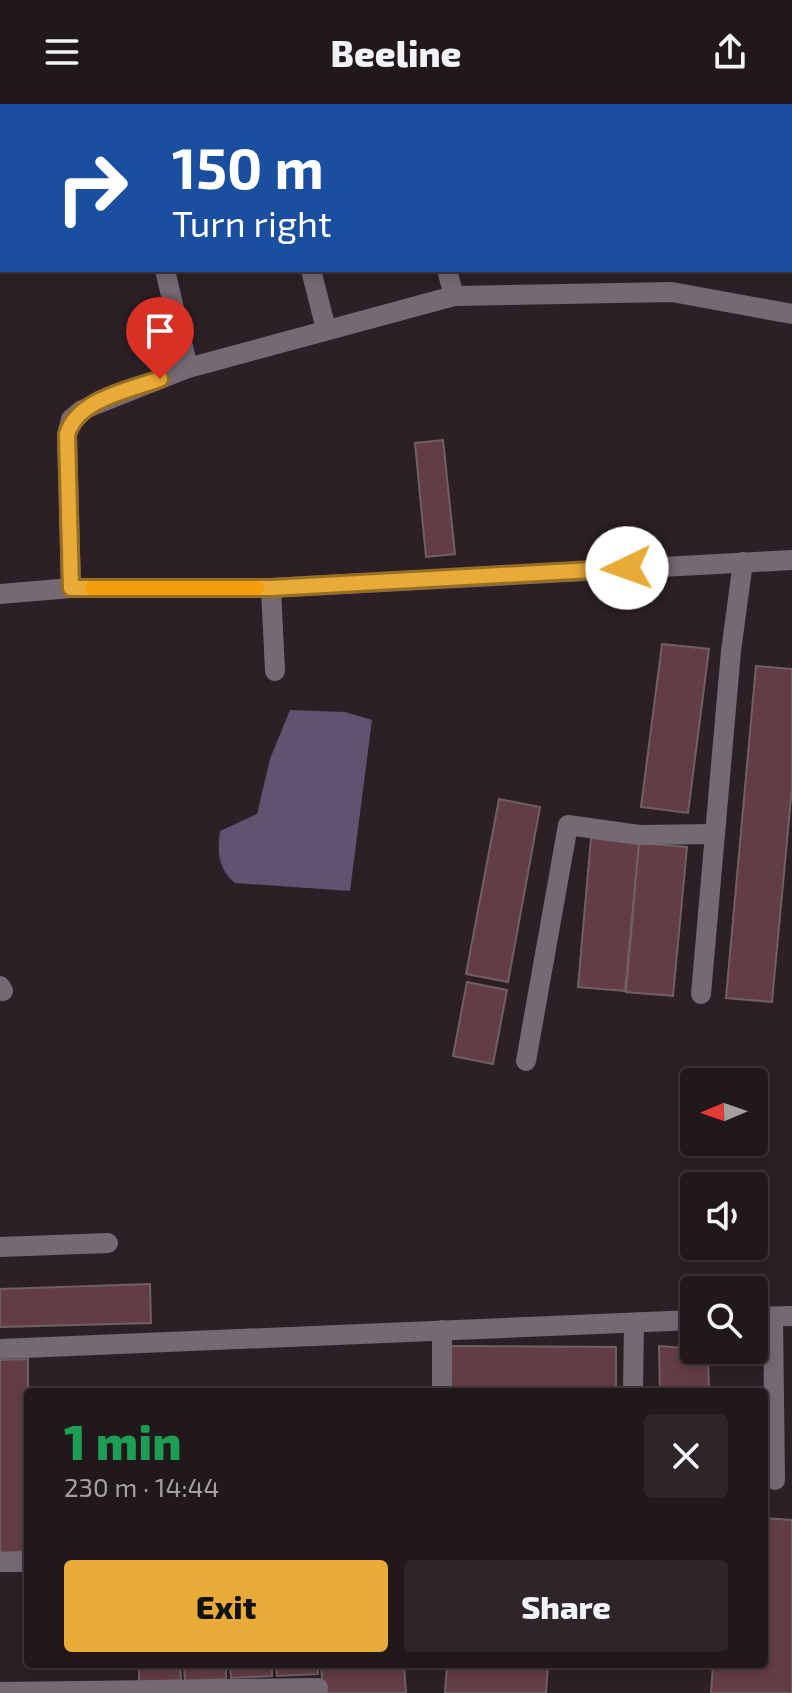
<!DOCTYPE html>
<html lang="en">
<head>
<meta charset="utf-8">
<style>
  body { margin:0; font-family:"Exo 2",sans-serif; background:#2d2529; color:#f1f3f6; height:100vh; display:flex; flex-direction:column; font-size:30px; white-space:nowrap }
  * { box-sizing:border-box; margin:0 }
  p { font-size:26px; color:#a2a0a3 }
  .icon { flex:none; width:44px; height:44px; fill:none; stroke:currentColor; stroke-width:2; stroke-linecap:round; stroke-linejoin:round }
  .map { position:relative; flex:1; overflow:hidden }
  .sheet { position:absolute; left:24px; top:1284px; width:744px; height:280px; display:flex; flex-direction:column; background:#21181c; border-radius:8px; box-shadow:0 4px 12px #0003,0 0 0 2px #3e373b }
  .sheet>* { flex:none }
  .hud { position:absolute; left:0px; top:0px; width:792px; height:168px; box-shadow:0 4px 12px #0003,0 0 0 2px #3e373b; background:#1a4fa0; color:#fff; overflow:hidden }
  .needle { width:52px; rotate:268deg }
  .controls { position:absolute; left:680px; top:964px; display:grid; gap:16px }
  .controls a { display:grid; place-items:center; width:88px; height:88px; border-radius:8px; background:#21181c; box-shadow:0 4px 12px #0003,0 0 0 2px #3e373b; font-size:40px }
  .pin { position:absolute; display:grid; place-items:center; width:68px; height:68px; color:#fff; margin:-82px -34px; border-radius:50% 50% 50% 0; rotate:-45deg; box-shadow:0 0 8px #0007 }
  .pin .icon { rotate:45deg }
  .me { position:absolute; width:88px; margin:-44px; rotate:267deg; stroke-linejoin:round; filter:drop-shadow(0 0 6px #0008) }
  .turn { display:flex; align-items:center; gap:28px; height:168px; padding:0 40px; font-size:36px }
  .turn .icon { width:104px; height:104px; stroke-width:2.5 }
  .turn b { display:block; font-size:56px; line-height:68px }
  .round { display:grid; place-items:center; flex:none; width:84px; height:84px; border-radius:8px; background:#2d2529 }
  .overview { display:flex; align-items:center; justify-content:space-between; height:136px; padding:0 40px }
  h1 { font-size:48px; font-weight:800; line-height:60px; color:#1e9e55 }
  .cta { display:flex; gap:16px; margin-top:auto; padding:16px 40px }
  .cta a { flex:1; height:92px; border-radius:8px; background:#e9ab37; color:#111; font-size:32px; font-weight:800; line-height:92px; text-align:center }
  .cta a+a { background:#2d2529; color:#f1f3f6 }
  header { display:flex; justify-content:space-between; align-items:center; height:104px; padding:0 40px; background:#21181c; font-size:36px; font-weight:800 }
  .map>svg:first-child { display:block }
  .water { fill:#62516f }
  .building { fill:#623d45; stroke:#706063; stroke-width:2 }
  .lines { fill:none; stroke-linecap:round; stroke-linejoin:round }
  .minor { stroke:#756974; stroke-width:20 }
  .route-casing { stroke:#976f24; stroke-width:20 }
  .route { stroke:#e9ab37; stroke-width:14 }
  .slow { stroke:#f59e0b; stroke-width:14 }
</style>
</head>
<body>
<header><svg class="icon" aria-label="menu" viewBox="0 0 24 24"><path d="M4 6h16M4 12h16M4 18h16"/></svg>Beeline<svg class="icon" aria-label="share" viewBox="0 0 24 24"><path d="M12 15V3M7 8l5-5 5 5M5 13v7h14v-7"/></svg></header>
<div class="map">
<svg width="792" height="1589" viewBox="0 0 792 1589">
  <rect width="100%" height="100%" fill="#2c2026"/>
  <path class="water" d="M290 606 345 608 372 616 350 787 235 779C218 765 217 748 220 727L257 710 270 655Z"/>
  <g class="building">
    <polygon points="443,336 455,450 426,453 415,339"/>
    <polygon points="662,540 709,545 688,709 641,703"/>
    <polygon points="756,562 792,565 792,683 772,898 726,894"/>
    <polygon points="499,695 540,703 508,878 466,870"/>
    <polygon points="591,734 639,739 625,887 578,883"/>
    <polygon points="639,739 687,743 673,892 626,888"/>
    <polygon points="467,878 507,886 493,960 453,952"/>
    <polygon points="150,1180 151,1219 0,1223 0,1185"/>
    <polygon points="450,1242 616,1243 616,1288 449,1288"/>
    <polygon points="659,1242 708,1246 709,1288 660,1288"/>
    <polygon points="28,1255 28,1447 0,1449 0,1256"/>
    <polygon points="764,1414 792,1416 792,1589 711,1589 713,1560 764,1560"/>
    <polygon points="139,1560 180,1560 181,1576 139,1578"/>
    <polygon points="184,1560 226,1560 226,1575 185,1577"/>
    <polygon points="230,1560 272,1560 272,1572 231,1574"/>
    <polygon points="276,1560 318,1560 318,1570 277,1572"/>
    <polygon points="321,1560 404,1560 406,1589 323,1589"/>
    <polygon points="447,1560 548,1560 546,1589 445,1589"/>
  </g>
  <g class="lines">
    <g class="minor">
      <polyline points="127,0 127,2"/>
      <polyline points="269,0 270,2"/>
      <polyline points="404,0 405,2"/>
      <polyline points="757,0 757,2"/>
      <polyline points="790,120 792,120"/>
      <polyline points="165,166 188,264"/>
      <polyline points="311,166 326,225"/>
      <polyline points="454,192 672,188 792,210"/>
      <polyline points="71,484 67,331 71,315 82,306 188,264 454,192 447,166"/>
      <polyline points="271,484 275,567"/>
      <polyline points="0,490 71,484 271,484 792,456"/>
      <polyline points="0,882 3,887"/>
      <polyline points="701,890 731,547 743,458"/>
      <polyline points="526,957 568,721 639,731 715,730"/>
      <polyline points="0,1143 108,1139"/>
      <polyline points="754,1213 792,1212"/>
      <polyline points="773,1213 775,1376"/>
      <polyline points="0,1245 694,1216"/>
      <polyline points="442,1288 442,1226"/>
      <polyline points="633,1288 634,1219"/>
      <polyline points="0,1458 28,1458"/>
      <polyline points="0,1588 318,1584"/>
    </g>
  </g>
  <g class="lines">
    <defs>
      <path id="route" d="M160 275C129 286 76 296 67 331L71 484H271L627 464"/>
    </defs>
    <use href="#route" class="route-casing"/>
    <use href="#route" class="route"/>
    <polyline class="slow" points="92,484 257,484"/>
  </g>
</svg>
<div class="controls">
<a><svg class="needle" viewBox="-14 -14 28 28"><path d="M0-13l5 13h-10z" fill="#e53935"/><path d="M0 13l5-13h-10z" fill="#a2a0a3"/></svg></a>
<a><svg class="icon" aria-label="sound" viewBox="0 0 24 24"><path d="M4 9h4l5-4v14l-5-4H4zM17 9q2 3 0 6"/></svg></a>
<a><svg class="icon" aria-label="search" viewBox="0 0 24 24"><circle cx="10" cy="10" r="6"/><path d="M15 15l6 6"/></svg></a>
</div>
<div class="pin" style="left:160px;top:275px;background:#d93025"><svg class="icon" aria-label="arrive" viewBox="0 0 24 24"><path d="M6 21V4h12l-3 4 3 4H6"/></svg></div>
<svg class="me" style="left:627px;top:464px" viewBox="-20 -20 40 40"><circle r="19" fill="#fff"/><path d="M0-13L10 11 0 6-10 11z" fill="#e9ab37"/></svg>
<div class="hud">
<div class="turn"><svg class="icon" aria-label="right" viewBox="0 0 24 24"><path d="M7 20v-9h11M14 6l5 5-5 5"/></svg><div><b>150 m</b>Turn right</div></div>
</div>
<section class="sheet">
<div class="overview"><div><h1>1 min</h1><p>230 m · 14:44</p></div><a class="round"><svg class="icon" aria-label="close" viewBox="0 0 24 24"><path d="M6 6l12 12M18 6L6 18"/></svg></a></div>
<div class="cta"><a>Exit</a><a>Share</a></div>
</section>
</div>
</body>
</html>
